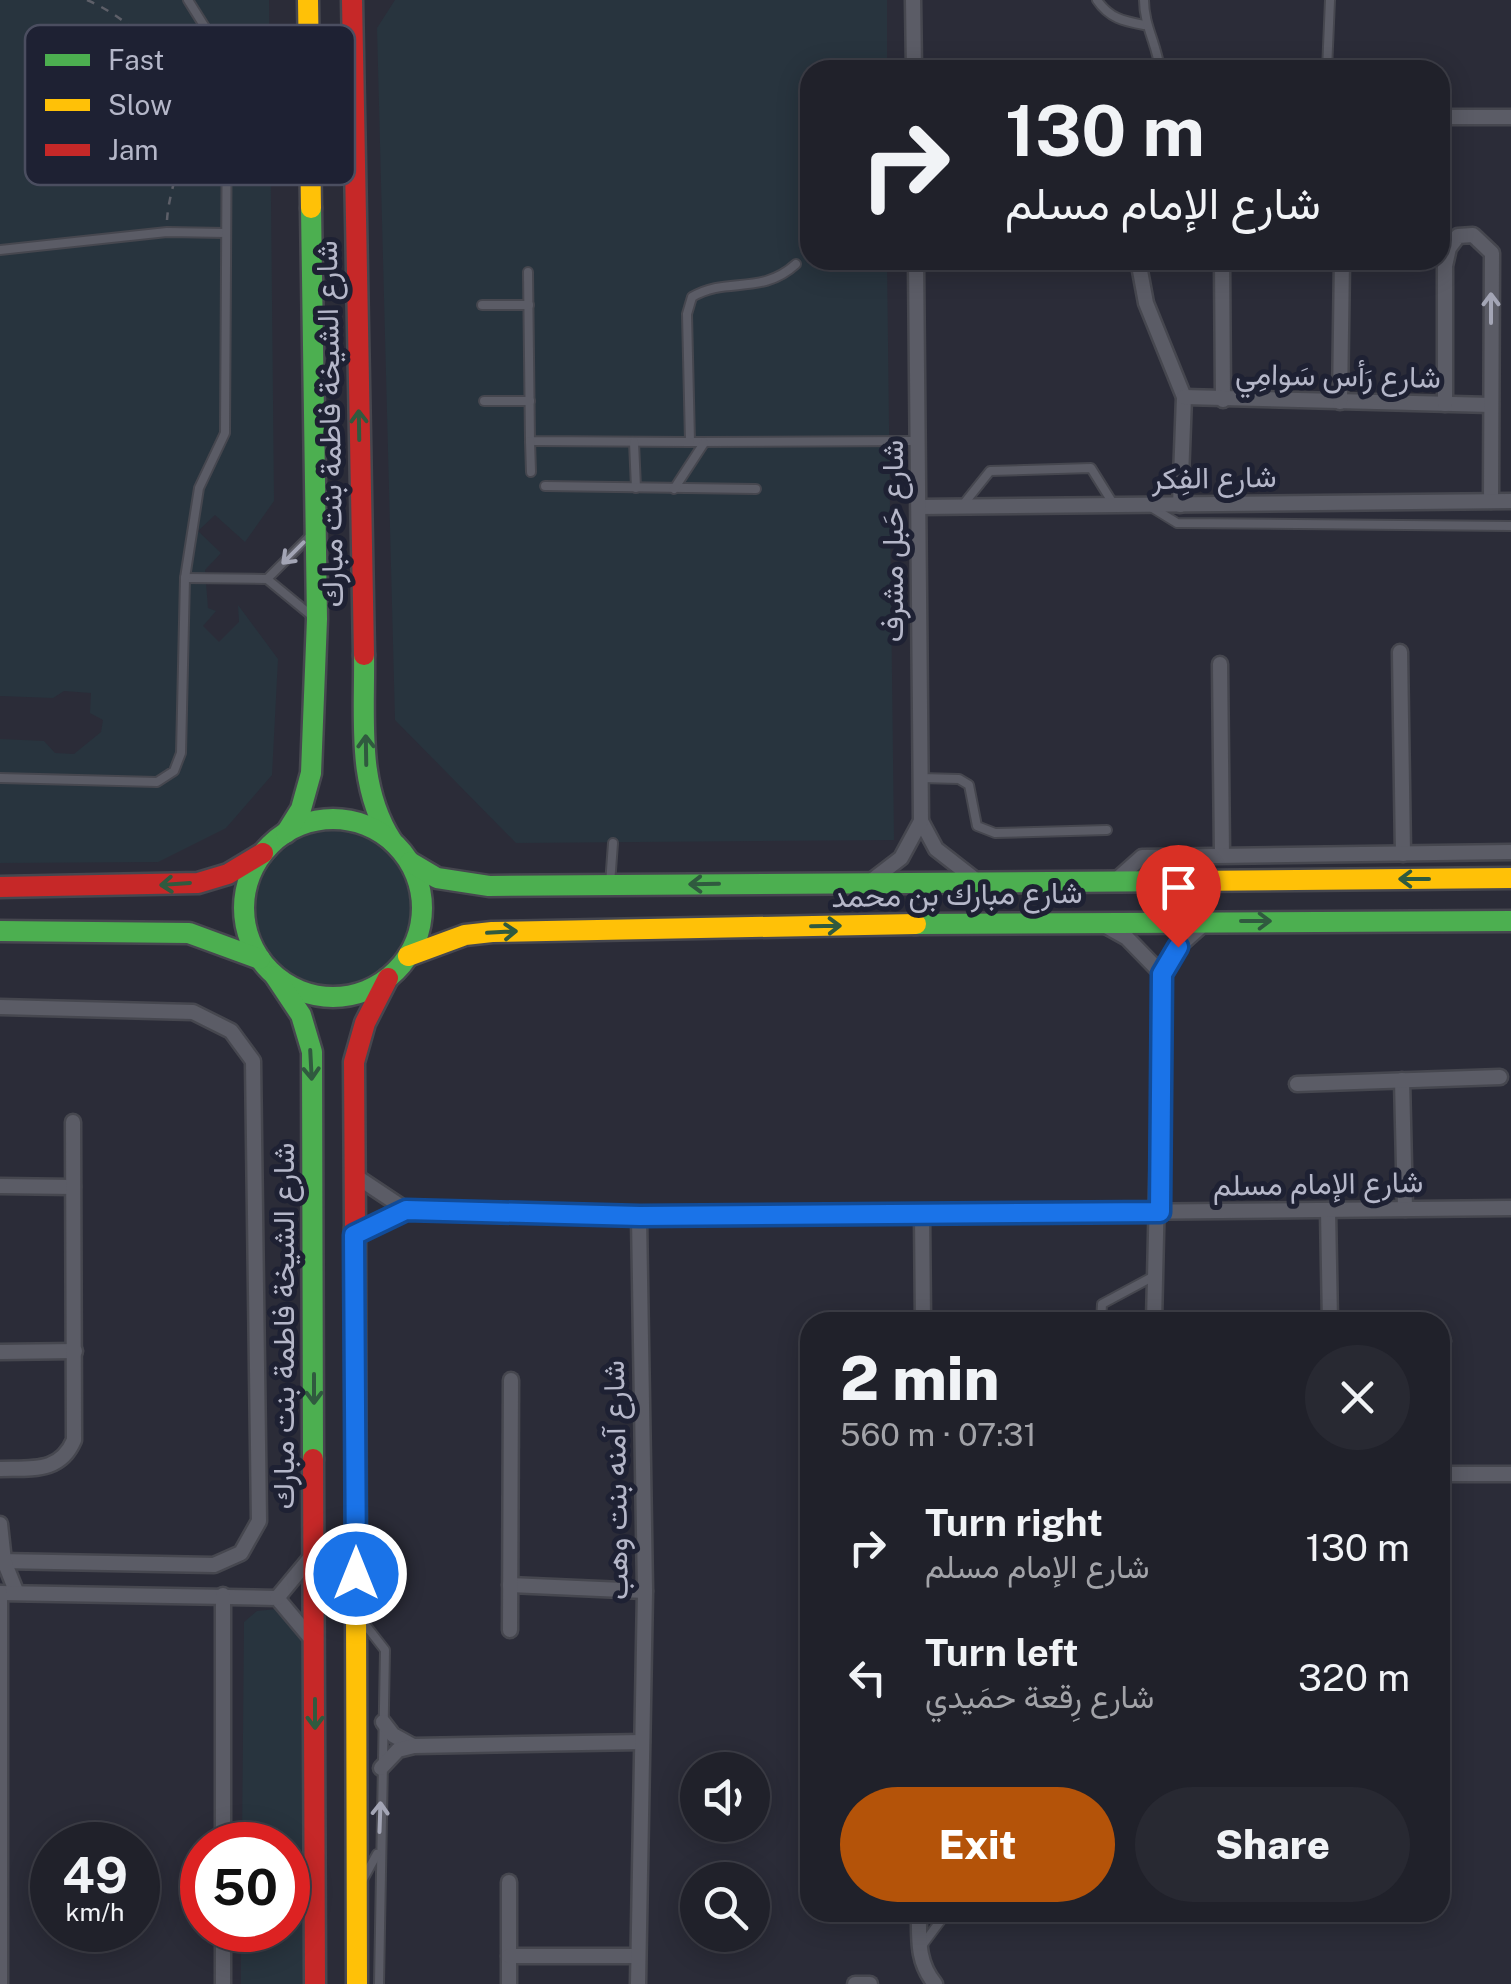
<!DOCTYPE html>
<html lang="en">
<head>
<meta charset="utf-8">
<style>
  body { margin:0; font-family:"Public Sans",Vazirmatn,sans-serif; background:#282932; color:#f1f3f6; height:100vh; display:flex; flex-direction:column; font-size:38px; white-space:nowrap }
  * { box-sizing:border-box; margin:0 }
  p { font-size:32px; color:#a2a3a8 }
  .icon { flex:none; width:55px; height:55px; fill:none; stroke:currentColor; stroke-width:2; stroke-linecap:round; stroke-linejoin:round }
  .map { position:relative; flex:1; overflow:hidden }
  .drawer { position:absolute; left:800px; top:1312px; width:650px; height:610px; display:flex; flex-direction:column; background:#20212a; border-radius:30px; box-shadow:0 5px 25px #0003,0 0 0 2px #3d3e47 }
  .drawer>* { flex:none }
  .top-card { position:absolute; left:800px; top:60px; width:650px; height:210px; border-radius:30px; box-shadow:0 5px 25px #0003,0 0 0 2px #3d3e47; background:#20212a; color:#f1f3f6; overflow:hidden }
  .buttons { position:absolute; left:680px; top:1752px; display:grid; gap:20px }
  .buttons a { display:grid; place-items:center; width:90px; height:90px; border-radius:50%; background:#20212a; box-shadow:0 5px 25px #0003,0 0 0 2px #3d3e47; font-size:50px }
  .speed { position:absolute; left:30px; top:1822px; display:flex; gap:20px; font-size:50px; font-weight:700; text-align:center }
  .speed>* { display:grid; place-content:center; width:130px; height:130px; border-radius:50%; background:#20212a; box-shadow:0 5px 25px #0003,0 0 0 2px #3d3e47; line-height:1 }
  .speed small { font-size:25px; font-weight:400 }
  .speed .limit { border:15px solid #d22; background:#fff; color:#111 }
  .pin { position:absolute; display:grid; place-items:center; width:85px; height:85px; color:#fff; margin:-102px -42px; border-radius:50% 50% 50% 0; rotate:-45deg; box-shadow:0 0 10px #0007 }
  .pin .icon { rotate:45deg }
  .me { position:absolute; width:110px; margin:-55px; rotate:0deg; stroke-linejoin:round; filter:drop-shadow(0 0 8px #0008) }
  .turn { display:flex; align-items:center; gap:35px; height:210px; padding:0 40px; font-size:45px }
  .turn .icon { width:130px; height:130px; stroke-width:2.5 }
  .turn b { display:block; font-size:70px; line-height:85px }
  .round { display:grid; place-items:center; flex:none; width:105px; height:105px; border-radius:52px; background:#282932 }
  .overview { display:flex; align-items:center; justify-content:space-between; height:170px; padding:0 40px }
  h1 { font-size:60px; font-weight:800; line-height:75px }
  .cta { display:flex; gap:20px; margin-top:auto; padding:20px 40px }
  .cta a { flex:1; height:115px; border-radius:60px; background:#b45309; color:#fff; font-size:40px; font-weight:800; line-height:115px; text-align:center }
  .cta a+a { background:#282932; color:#f1f3f6 }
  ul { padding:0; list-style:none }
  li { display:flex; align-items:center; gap:30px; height:130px; padding:0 40px }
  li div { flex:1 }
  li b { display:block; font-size:38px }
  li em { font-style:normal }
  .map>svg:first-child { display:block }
  .green { fill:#28343e }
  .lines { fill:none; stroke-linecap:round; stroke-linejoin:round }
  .lane-casing { stroke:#46474f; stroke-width:12 }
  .street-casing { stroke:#46474f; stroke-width:19 }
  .fast-casing { stroke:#46474f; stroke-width:25 }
  .slow-casing { stroke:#46474f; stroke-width:25 }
  .jam-casing { stroke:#46474f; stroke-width:25 }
  .path { stroke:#5d5f68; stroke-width:2.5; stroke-dasharray:8 8; stroke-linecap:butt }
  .lane { stroke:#5b5c66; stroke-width:8 }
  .street { stroke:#5b5c66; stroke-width:14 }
  .fast { stroke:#4caf50; stroke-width:20 }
  .slow { stroke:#ffc107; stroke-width:20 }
  .jam { stroke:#c62828; stroke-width:20 }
  .oneway { stroke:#a3a5b5 }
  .oneway2 { stroke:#305a3f }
  .route-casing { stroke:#114b97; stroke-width:25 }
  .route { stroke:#1a73e8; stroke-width:18 }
  .labels { text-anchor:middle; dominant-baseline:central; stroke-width:10; stroke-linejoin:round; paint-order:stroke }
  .street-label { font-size:30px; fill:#b5b7c9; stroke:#1e2133 }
  .key { fill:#1e2133; stroke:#4b4e60; stroke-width:2.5 }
  .key-label { font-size:28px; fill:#b5b7c9 }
</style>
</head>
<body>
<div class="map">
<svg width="1511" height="1984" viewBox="0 0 1511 1984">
  <rect width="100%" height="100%" fill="#2b2c38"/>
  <g class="green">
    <polygon points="0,0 269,0 274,501 245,542 215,515 198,531 221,553 205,570 208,608 216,611 203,626 219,642 239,622 238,605 278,659 272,775 226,828 158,862 0,863 0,739 44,741 55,753 74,754 101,732 103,720 90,713 91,693 64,691 53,698 0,696"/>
    <polygon points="395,0 887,0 887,70 810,70 810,260 887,260 894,840 516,843 395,720 377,28"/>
    <circle cx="333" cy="908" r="77"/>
    <polygon points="276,1609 296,1622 310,1640 306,1984 241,1984 241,1930 288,1930 288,1845 242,1845 244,1622 257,1611"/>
  </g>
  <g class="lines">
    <defs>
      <g id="lane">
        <path d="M1097 0C1109 18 1123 21 1144 25"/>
        <path d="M1144 0C1144 26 1157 44 1160 70"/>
        <polyline points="1327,70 1330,0"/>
        <polyline points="0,250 167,232 226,233"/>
        <path d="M796 264C761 296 727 276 692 297L687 314 690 442 916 441"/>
        <polyline points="528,272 530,441 690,442"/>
        <polyline points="482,305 529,305"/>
        <polyline points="484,401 530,401"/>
        <polyline points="530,441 531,472"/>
        <polyline points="634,442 636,488"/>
        <polyline points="545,486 756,489"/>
        <polyline points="674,489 704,443"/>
        <polyline points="962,506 990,471 1091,468 1114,505"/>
        <polyline points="1151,507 1177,523 1511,526"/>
        <polyline points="185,578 267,579 312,616"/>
        <polyline points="267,579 313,533"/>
        <polyline points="0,778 157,782 174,771 181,753 185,578 199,488 225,433 227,101 213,40 188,0"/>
        <polyline points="921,778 959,779 969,785 977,826 995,833 1107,830"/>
        <polyline points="610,884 613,843"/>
        <polyline points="1101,1322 1102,1304 1156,1275"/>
        <polyline points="360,1618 385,1650 379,1984"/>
        <polyline points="362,1881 377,1854"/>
        <polyline points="921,1947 947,1912"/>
      </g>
      <g id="street">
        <polyline points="913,0 914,70"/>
        <polyline points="1444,117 1511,117"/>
        <polyline points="1138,260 1146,303 1184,397 1180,505"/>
        <polyline points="1222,260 1223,400"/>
        <polyline points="1184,397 1491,405"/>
        <polyline points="1340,402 1342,260"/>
        <polyline points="1445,404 1445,266 1449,248 1458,236 1473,235 1492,253 1491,501"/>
        <polyline points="919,507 1511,501"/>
        <polyline points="1400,652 1403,854"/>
        <polyline points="1220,664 1222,854"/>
        <polyline points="921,821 936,849 977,881"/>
        <polyline points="871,881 901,858 921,821 916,260"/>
        <polyline points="1115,881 1142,857 1511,852"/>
        <polyline points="1102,924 1127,938 1162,974"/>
        <polyline points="0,1007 193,1012 231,1031 253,1061 259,1521 241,1553 214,1565 0,1561"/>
        <polyline points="1402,1080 1405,1209"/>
        <polyline points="1297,1084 1500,1077"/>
        <polyline points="354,1175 405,1209"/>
        <polyline points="0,1186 73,1187"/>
        <polyline points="1328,1210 1330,1322"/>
        <polyline points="922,1214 923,1322"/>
        <polyline points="354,1235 406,1210 639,1217 1511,1208"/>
        <polyline points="1154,1322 1162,974 1178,947 1206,922"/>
        <polyline points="1440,1341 1443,1341"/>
        <polyline points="0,1352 75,1351"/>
        <path d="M0 1469C32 1468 60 1473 74 1440L73 1122"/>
        <polyline points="1440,1474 1511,1474"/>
        <polyline points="0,1524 4,1561 16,1591"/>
        <polyline points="510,1585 645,1591"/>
        <polyline points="0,1593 277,1598 314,1642"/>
        <polyline points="223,1595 223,1845"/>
        <polyline points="277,1598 311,1557"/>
        <polyline points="510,1630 511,1380"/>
        <polyline points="383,1722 393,1735 413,1746"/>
        <polyline points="381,1768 398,1750 414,1746 642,1742"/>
        <polyline points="509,1882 509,1984"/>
        <path d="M919 1912C919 1940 917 1962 935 1984"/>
        <polyline points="223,1930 223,1984"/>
        <polyline points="509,1956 638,1956"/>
        <polyline points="0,1984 0,1593"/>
        <polyline points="638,1984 645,1591 639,1217"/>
        <polyline points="855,1984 870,1984"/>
      </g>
      <g id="fast">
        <path d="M364 655C365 719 356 785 392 841"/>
        <circle cx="333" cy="908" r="89"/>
        <polyline points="286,833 301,809 311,773 317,619 311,208"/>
        <polyline points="410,862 437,878 489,886 1186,881"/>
        <polyline points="916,924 1511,921"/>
        <polyline points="0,931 189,933 260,959"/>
        <polyline points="275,976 301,1015 312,1052 313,1459"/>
      </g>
      <g id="slow">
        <polyline points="308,0 311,208"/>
        <polyline points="1186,881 1511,878"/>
        <polyline points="408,956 465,935 492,932 916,924"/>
        <polyline points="355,1229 357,1984"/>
      </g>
      <g id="jam">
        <polyline points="352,0 364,655"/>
        <polyline points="0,887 198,883 228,874 263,853"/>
        <polyline points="355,1229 354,1062 365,1023 388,978"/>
        <polyline points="313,1459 315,1984"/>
      </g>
    </defs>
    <use href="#lane" class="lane-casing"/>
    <use href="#street" class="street-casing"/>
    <use href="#fast" class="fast-casing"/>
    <use href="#slow" class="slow-casing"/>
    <use href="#jam" class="jam-casing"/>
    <g class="path">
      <path d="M87 0C140 23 190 77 184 137 181 165 169 191 167 220"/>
      <polyline points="331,76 333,89"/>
    </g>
    <use href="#lane" class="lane"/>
    <use href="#street" class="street"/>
    <use href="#fast" class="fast"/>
    <use href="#slow" class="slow"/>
    <use href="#jam" class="jam"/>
  </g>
  <defs><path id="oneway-shaft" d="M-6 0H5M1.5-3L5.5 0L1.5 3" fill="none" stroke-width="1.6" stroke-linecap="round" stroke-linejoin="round" transform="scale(2.5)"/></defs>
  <g class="oneway">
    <use href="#oneway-shaft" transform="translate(1491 308) rotate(-90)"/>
    <use href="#oneway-shaft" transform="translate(293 553) rotate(135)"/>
    <use href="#oneway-shaft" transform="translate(380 1817) rotate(-88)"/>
  </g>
  <g class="oneway2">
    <use href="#oneway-shaft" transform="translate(359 425) rotate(-91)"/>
    <use href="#oneway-shaft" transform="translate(366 750) rotate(-91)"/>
    <use href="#oneway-shaft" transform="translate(1414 879) rotate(180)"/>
    <use href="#oneway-shaft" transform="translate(175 884) rotate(176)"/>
    <use href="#oneway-shaft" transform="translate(704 884) rotate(179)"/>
    <use href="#oneway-shaft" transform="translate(1256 921)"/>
    <use href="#oneway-shaft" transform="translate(826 926) rotate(-1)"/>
    <use href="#oneway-shaft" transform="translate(502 932) rotate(-3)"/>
    <use href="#oneway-shaft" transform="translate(311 1065) rotate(87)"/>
    <use href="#oneway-shaft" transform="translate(314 1389) rotate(90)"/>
    <use href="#oneway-shaft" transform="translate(315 1714) rotate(90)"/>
  </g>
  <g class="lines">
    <defs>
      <polyline id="route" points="356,1574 354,1235 406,1210 640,1216 1160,1212 1162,974 1178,947"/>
    </defs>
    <use href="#route" class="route-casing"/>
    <use href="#route" class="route"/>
  </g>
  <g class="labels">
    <g class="street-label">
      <text transform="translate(1338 375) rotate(1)">شارع رَأس سَوامِي</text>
      <text transform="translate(329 424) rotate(-91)">شارع الشيخة فاطمة بنت مبارك</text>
      <text transform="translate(1214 477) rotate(-1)">شارع الفِكر</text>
      <text transform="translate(892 541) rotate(-90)">شارع حَبل مشرف</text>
      <text transform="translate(957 894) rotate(-1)">شارع مبارك بن محمد</text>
      <text transform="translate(1318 1183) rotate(-1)">شارع الإمام مسلم</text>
      <text transform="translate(283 1326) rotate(-90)">شارع الشيخة فاطمة بنت مبارك</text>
      <text transform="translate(615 1480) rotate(-91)">شارع آمنه بنت وهب</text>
    </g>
  </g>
  <rect x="25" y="25" width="330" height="160" rx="15" class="key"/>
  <rect x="45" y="54" width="45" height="12" fill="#4caf50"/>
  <rect x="45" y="99" width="45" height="12" fill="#ffc107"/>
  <rect x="45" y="144" width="45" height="12" fill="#c62828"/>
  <g class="key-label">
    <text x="108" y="70">Fast</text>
    <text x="108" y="115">Slow</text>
    <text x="108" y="160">Jam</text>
  </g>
</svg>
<div class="buttons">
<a><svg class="icon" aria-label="sound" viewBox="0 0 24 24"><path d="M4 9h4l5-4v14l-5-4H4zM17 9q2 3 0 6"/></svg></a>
<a><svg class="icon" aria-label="search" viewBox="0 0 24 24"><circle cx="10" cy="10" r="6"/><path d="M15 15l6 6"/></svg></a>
</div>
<div class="speed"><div>49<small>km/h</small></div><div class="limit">50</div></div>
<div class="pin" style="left:1178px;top:947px;background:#d93025"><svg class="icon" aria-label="arrive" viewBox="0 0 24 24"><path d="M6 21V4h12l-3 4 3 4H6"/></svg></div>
<svg class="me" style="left:356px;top:1574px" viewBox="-20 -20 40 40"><circle r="17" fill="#1a73e8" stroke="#fff" stroke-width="3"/><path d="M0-11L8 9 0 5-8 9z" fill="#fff"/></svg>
<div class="top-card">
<div class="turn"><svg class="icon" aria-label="right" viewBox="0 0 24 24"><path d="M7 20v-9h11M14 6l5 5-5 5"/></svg><div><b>130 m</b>شارع الإمام مسلم</div></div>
</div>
<section class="drawer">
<div class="overview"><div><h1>2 min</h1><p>560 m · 07:31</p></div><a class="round"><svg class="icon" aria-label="close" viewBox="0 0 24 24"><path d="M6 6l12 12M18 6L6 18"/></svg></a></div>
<ul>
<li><svg class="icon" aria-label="right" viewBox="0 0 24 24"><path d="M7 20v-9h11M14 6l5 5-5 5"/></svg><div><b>Turn right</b><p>شارع الإمام مسلم</p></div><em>130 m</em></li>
<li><svg class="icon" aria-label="left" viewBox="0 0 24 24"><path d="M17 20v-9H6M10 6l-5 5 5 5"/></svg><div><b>Turn left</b><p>شارع رِقعة حمَيدي</p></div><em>320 m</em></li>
</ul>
<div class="cta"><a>Exit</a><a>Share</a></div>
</section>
</div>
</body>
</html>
